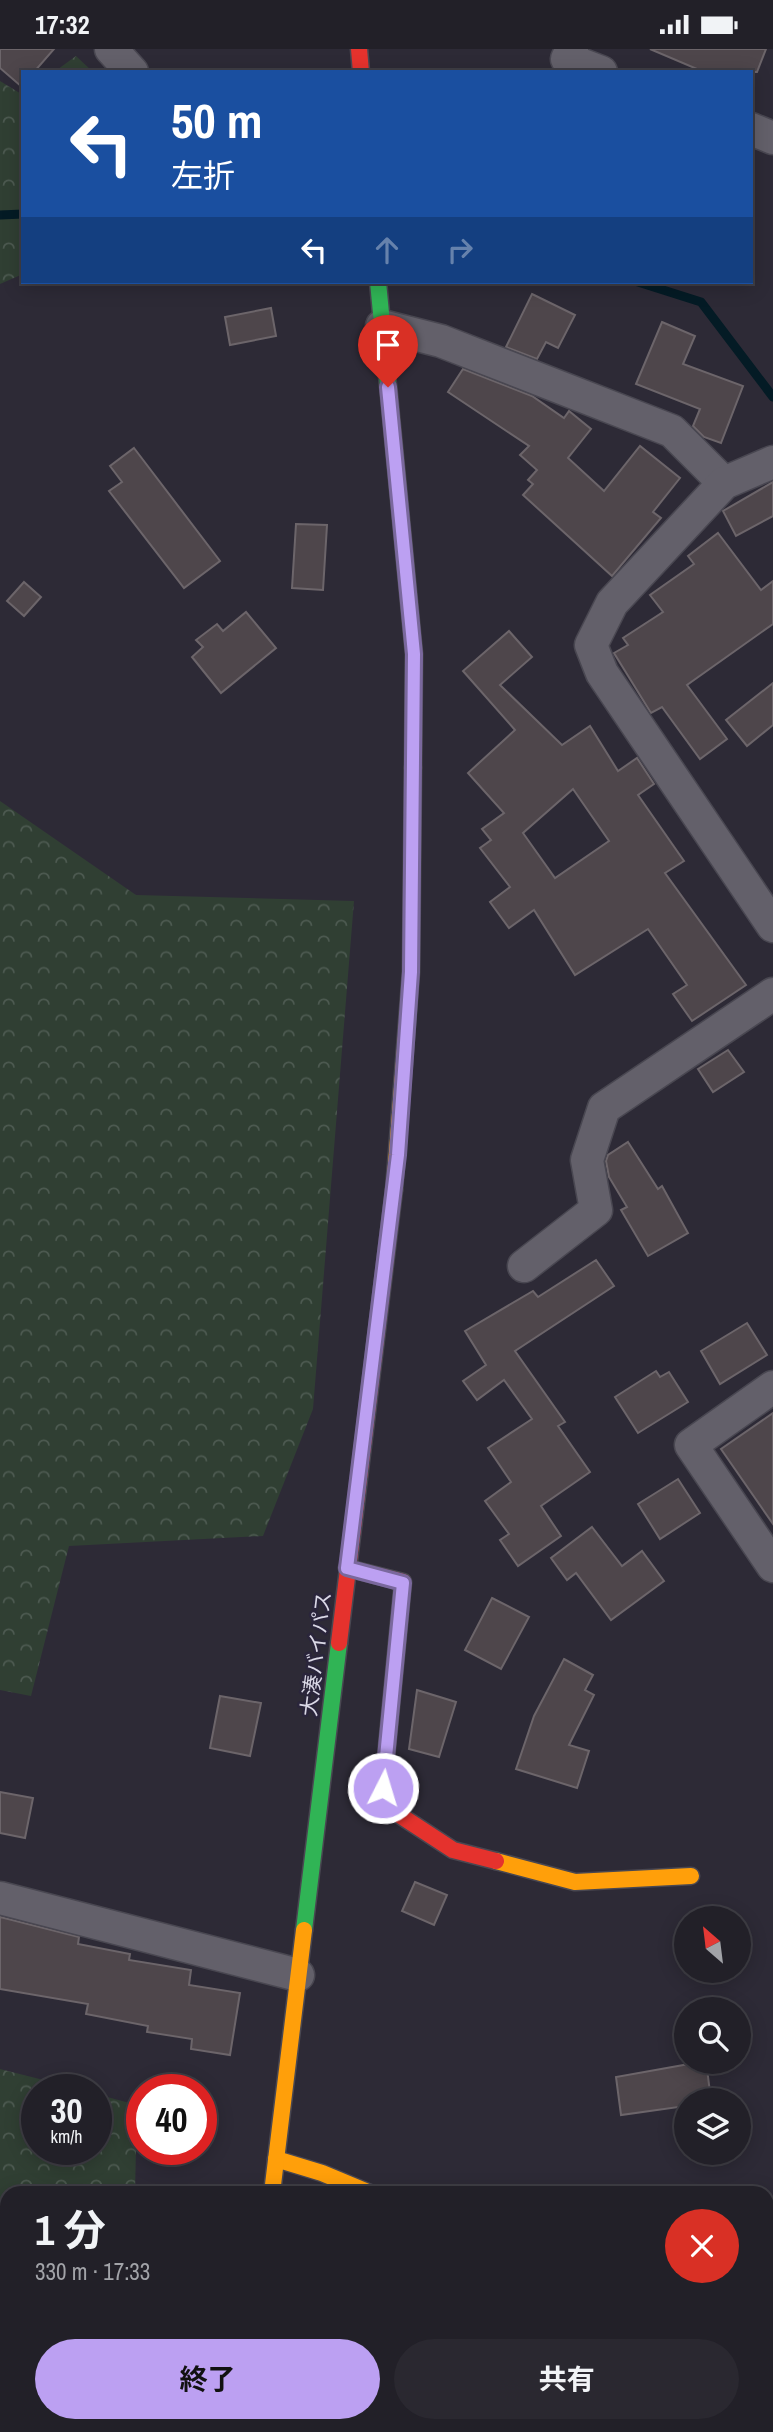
<!DOCTYPE html>
<html lang="ja">
<head>
<meta charset="utf-8">
<style>
  body { margin:0; font-family:"Archivo Narrow","Noto Sans JP",sans-serif; background:#2a2830; color:#f1f3f6; height:100vh; display:flex; flex-direction:column; font-size:26px; white-space:nowrap }
  * { box-sizing:border-box; margin:0 }
  p { font-size:23px; color:#a2a3a8 }
  .icon { flex:none; width:38px; height:38px; fill:none; stroke:currentColor; stroke-width:2; stroke-linecap:round; stroke-linejoin:round }
  .map { position:relative; flex:1; overflow:hidden }
  .sheet { position:absolute; left:0px; top:2137px; width:774px; height:247px; display:flex; flex-direction:column; background:#222028; border-radius:21px 21px 0 0; box-shadow:0 4px 18px #0003,0 0 0 2px #3f3e45 }
  .sheet>* { flex:none }
  .guide { position:absolute; left:21px; top:21px; width:732px; height:214px; border-radius:0px; box-shadow:0 4px 18px #0003,0 0 0 2px #3f3e45; background:#1a4fa0; color:#fff; overflow:hidden }
  .needle { width:46px; rotate:332deg }
  .controls { position:absolute; left:674px; top:1857px; display:grid; gap:14px }
  .controls a { display:grid; place-items:center; width:77px; height:77px; border-radius:50%; background:#222028; box-shadow:0 4px 18px #0003,0 0 0 2px #3f3e45; font-size:35px }
  .speed { position:absolute; left:21px; top:2025px; display:flex; gap:14px; font-size:35px; font-weight:700; text-align:center }
  .speed>* { display:grid; place-content:center; width:91px; height:91px; border-radius:50%; background:#222028; box-shadow:0 4px 18px #0003,0 0 0 2px #3f3e45; line-height:1 }
  .speed small { font-size:18px; font-weight:400 }
  .speed .limit { border:10px solid #d22; background:#fff; color:#111 }
  .pin { position:absolute; display:grid; place-items:center; width:60px; height:60px; color:#fff; margin:-72px -30px; border-radius:50% 50% 50% 0; rotate:-45deg; box-shadow:0 0 7px #0007 }
  .pin .icon { rotate:45deg }
  .me { position:absolute; width:77px; margin:-38px; rotate:5deg; stroke-linejoin:round; filter:drop-shadow(0 0 5px #0008) }
  .turn { display:flex; align-items:center; gap:24px; height:147px; padding:0 35px; font-size:32px }
  .turn .icon { width:91px; height:91px; stroke-width:2.5 }
  .turn b { display:block; font-size:49px; line-height:60px }
  .lanes { display:flex; align-items:center; height:66px; padding:0 35px; background:#0003; justify-content:center; gap:35px; direction:ltr }
  .lanes .off { opacity:.35 }
  .round { display:grid; place-items:center; flex:none; width:74px; height:74px; border-radius:37px; background:#2a2830 }
  .overview { display:flex; align-items:center; justify-content:space-between; height:119px; padding:0 35px }
  h1 { font-size:42px; font-weight:700; line-height:52px }
  .button { display:flex; gap:14px; margin-top:auto; padding:14px 35px }
  .button a { flex:1; height:80px; border-radius:42px; background:#bca0f2; color:#111; font-size:28px; font-weight:700; line-height:80px; text-align:center }
  .button a+a { background:#2a2830; color:#f1f3f6 }
  .status { display:flex; justify-content:space-between; align-items:center; height:49px; padding:0 35px; background:#222028; direction:ltr }
  .status svg { height:19px; fill:currentColor }
  .map>svg:first-child { display:block }
  .forest { fill:url(#forest-crowns) }
  .lines { fill:none; stroke-linecap:round; stroke-linejoin:round }
  .stream { stroke:#041b25; stroke-width:9 }
  .building { fill:#4e464b; stroke:#6c656a; stroke-width:2; fill-rule:evenodd }
  .street-casing { stroke:#494751; stroke-width:35 }
  .fast-casing { stroke:#494751; stroke-width:19 }
  .slow-casing { stroke:#494751; stroke-width:19 }
  .jam-casing { stroke:#494751; stroke-width:19 }
  .street { stroke:#63606a; stroke-width:32 }
  .fast { stroke:#30b455; stroke-width:16 }
  .slow { stroke:#ff9f0a; stroke-width:16 }
  .jam { stroke:#e5322d; stroke-width:16 }
  .route-casing { stroke:#7a689d; stroke-width:18 }
  .route { stroke:#bca0f2; stroke-width:12 }
  .labels { text-anchor:middle; dominant-baseline:central; stroke-width:5; stroke-linejoin:round; paint-order:stroke }
  .street-label { font-size:21px; fill:#dad8e6; stroke:#2a253b }
</style>
</head>
<body>
<div class="status"><b>17:32</b><svg viewBox="0 0 49 12"><path d="M0 12V9h3v3zM5 12V6h3v6zM10 12V3h3v9zM15 12V0h3v12zM26 1h20v11H26zM47 4h2v5h-2z"/></svg></div>
<div class="map">
<svg width="773" height="2383" viewBox="0 0 773 2383">
  <defs>
    <pattern id="forest-crowns" width="20" height="18" patternUnits="userSpaceOnUse" patternTransform="scale(1.75)"><rect width="20" height="18" fill="#303f33"/><path d="M2 6a3 3 0 1 1 6 0M12 15a3 3 0 1 1 6 0" fill="none" stroke="#4d5a51"/></pattern>
  </defs>
  <rect width="100%" height="100%" fill="#2d2a36"/>
  <g class="forest">
    <polygon points="76,7 93,23 54,23"/>
    <polygon points="0,32 23,46 23,225 0,235"/>
    <polygon points="0,752 136,846 354,852 313,1360 263,1487 69,1497 31,1647 0,1641"/>
    <polygon points="0,2020 79,2040 37,2040 37,2100 96,2100 96,2045 137,2056 135,2144 7,2144 7,2376 107,2377 105,2383 0,2383"/>
  </g>
  <g class="lines">
    <g class="stream">
      <polyline points="0,166 23,165"/>
      <polyline points="638,233 701,253 773,348"/>
    </g>
  </g>
  <g class="building">
    <polygon points="0,0 54,0 34,23 23,23 22,38 0,19"/>
    <polygon points="650,0 766,0 757,23 704,23"/>
    <polygon points="532,245 575,266 558,299 546,293 537,310 506,298"/>
    <polygon points="271,259 276,287 230,296 225,268"/>
    <polygon points="662,273 695,287 683,315 743,337 721,394 704,388 693,377 700,360 636,335"/>
    <polygon points="463,320 532,347 564,369 569,362 591,380 568,409 604,442 640,397 680,429 653,463 661,469 612,527 523,446 533,435 528,431 537,421 520,406 529,397 448,343"/>
    <polygon points="134,399 220,512 184,539 109,442 122,433 110,417"/>
    <polygon points="773,433 773,467 736,487 723,462"/>
    <polygon points="296,475 327,476 323,541 292,539"/>
    <polygon points="718,484 761,541 773,532 773,575 687,636 727,690 700,710 662,658 651,664 614,604 628,596 623,589 663,563 650,546 694,515 688,507"/>
    <polygon points="24,533 41,548 24,567 7,552"/>
    <polygon points="246,563 276,599 221,644 192,608 203,598 196,591 217,575 223,582"/>
    <path d="M509 582 532 608 500 636 562 696 590 677 618 722 637 709 654 735 638 746 684 812 665 824 746 936 692 972 673 945 687 936 648 880 575 926 534 861 509 879 490 853 510 838 480 799 491 791 482 780 504 764 468 724 515 681 463 622ZM573 740 609 792 555 829 523 784Z"/>
    <polygon points="773,634 773,676 747,697 726,671"/>
    <polygon points="728,1001 744,1023 713,1043 698,1020"/>
    <polygon points="628,1093 658,1140 662,1137 688,1184 648,1207 621,1161 627,1158 609,1128 606,1112 608,1106"/>
    <polygon points="596,1211 614,1237 515,1302 565,1373 558,1377 590,1423 541,1457 561,1487 518,1517 500,1491 509,1485 485,1452 511,1433 488,1399 532,1370 504,1331 477,1351 463,1332 486,1316 465,1282 533,1242 538,1248"/>
    <polygon points="747,1274 767,1306 720,1335 701,1302"/>
    <polygon points="656,1322 660,1328 669,1323 688,1353 638,1384 615,1348"/>
    <polygon points="773,1364 773,1475 721,1400"/>
    <polygon points="678,1430 700,1464 660,1490 638,1455"/>
    <polygon points="592,1478 622,1517 642,1502 664,1532 611,1571 576,1524 567,1531 551,1509"/>
    <polygon points="492,1549 529,1568 501,1620 465,1601"/>
    <polygon points="564,1610 593,1626 585,1641 594,1646 569,1696 589,1702 577,1739 516,1720 534,1667"/>
    <polygon points="417,1641 456,1653 439,1708 409,1700"/>
    <polygon points="220,1647 261,1654 250,1707 210,1699"/>
    <polygon points="0,1743 33,1749 25,1789 0,1784"/>
    <polygon points="415,1833 447,1846 434,1876 402,1862"/>
    <polygon points="0,1868 79,1888 78,1895 130,1905 129,1911 191,1921 189,1936 240,1944 230,2006 191,2000 192,1990 147,1983 148,1977 86,1965 88,1955 0,1940"/>
    <polygon points="706,2012 711,2051 686,2051 686,2057 621,2066 616,2028"/>
  </g>
  <g class="lines">
    <defs>
      <g id="street">
        <polyline points="111,0 132,23"/>
        <polyline points="572,0 567,10 601,23"/>
        <polyline points="751,80 773,89"/>
        <polyline points="382,277 441,292 672,382 724,434"/>
        <polyline points="773,413 724,434 612,554 591,596 602,624 773,877"/>
        <polyline points="524,1217 596,1161 587,1111 604,1059 773,945"/>
        <polyline points="773,1338 691,1396 773,1517"/>
        <polyline points="0,1849 298,1926"/>
      </g>
      <g id="fast">
        <polyline points="378,233 414,605 413,719"/>
        <polyline points="304,1881 339,1594"/>
      </g>
      <g id="slow">
        <polyline points="394,1141 411,923 413,719"/>
        <polyline points="496,1812 575,1833 691,1827"/>
        <polyline points="276,2110 322,2124 370,2144"/>
        <polyline points="272,2144 304,1881"/>
        <polyline points="687,2376 692,2383"/>
        <polyline points="242,2383 243,2376"/>
      </g>
      <g id="jam">
        <polyline points="359,0 361,23"/>
        <polyline points="347,1519 403,1533 383,1739 398,1765 453,1801 496,1812"/>
        <polyline points="339,1594 394,1141"/>
      </g>
    </defs>
    <use href="#street" class="street-casing"/>
    <use href="#fast" class="fast-casing"/>
    <use href="#slow" class="slow-casing"/>
    <use href="#jam" class="jam-casing"/>
    <use href="#street" class="street"/>
    <use href="#fast" class="fast"/>
    <use href="#slow" class="slow"/>
    <use href="#jam" class="jam"/>
  </g>
  <g class="lines">
    <defs>
      <polyline id="route" points="383,1739 403,1534 347,1519 398,1106 411,923 414,605 388,338"/>
    </defs>
    <use href="#route" class="route-casing"/>
    <use href="#route" class="route"/>
  </g>
  <g class="labels">
    <g class="street-label">
      <text transform="translate(316 1605) rotate(-83)">大湊バイパス</text>
    </g>
  </g>
</svg>
<div class="controls">
<a><svg class="needle" viewBox="-14 -14 28 28"><path d="M0-13l5 13h-10z" fill="#e53935"/><path d="M0 13l5-13h-10z" fill="#a2a3a8"/></svg></a>
<a><svg class="icon" aria-label="search" viewBox="0 0 24 24"><circle cx="10" cy="10" r="6"/><path d="M15 15l6 6"/></svg></a>
<a><svg class="icon" aria-label="layers" viewBox="0 0 24 24"><path d="M12 4l9 5-9 5-9-5zM3 14l9 5 9-5"/></svg></a>
</div>
<div class="speed"><div>30<small>km/h</small></div><div class="limit">40</div></div>
<div class="pin" style="left:388px;top:338px;background:#d93025"><svg class="icon" aria-label="arrive" viewBox="0 0 24 24"><path d="M6 21V4h12l-3 4 3 4H6"/></svg></div>
<svg class="me" style="left:383px;top:1739px" viewBox="-20 -20 40 40"><circle r="17" fill="#bca0f2" stroke="#fff" stroke-width="3"/><path d="M0-11L8 9 0 5-8 9z" fill="#fff"/></svg>
<div class="guide">
<div class="turn"><svg class="icon" aria-label="left" viewBox="0 0 24 24"><path d="M17 20v-9H6M10 6l-5 5 5 5"/></svg><div><b>50 m</b>左折</div></div>
<div class="lanes"><svg class="icon" aria-label="left" viewBox="0 0 24 24"><path d="M17 20v-9H6M10 6l-5 5 5 5"/></svg><svg class="icon off" aria-label="ahead" viewBox="0 0 24 24"><path d="M12 20V5M6 11l6-6 6 6"/></svg><svg class="icon off" aria-label="right" viewBox="0 0 24 24"><path d="M7 20v-9h11M14 6l5 5-5 5"/></svg></div>
</div>
<section class="sheet">
<div class="overview"><div><h1>1 分</h1><p>330 m · 17:33</p></div><a class="round" style="background:#d93025;color:#fff"><svg class="icon" aria-label="close" viewBox="0 0 24 24"><path d="M6 6l12 12M18 6L6 18"/></svg></a></div>
<div class="button"><a>終了</a><a>共有</a></div>
</section>
</div>
</body>
</html>
